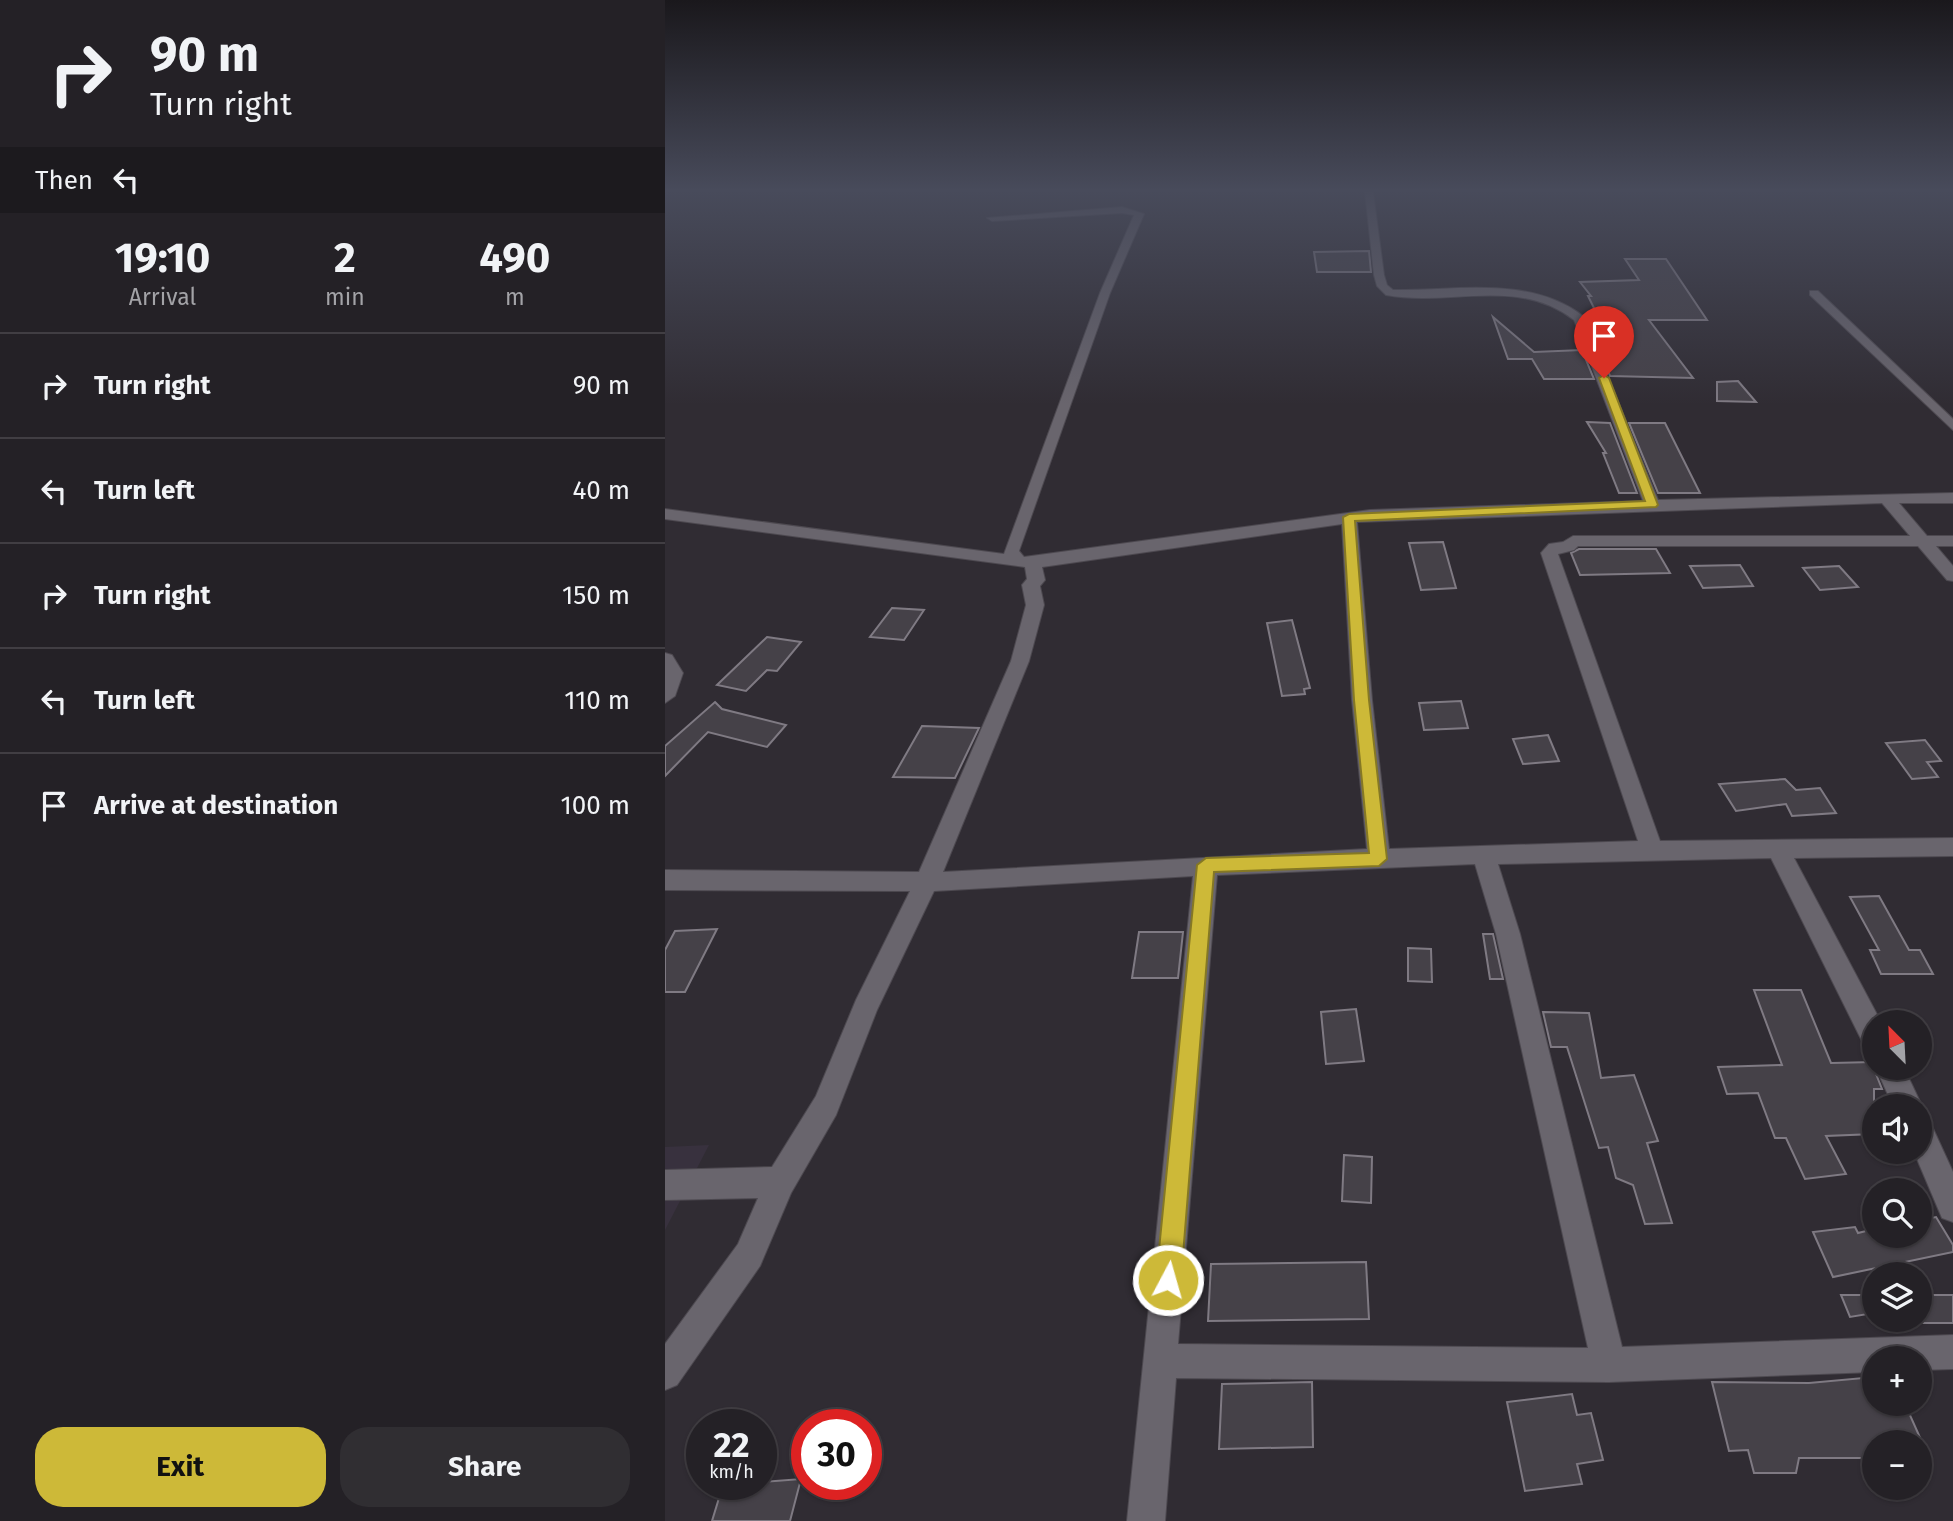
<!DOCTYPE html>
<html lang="en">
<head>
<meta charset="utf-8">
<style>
  body { margin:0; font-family:"Fira Sans",sans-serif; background:#302e32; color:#f1f3f6; height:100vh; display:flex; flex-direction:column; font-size:26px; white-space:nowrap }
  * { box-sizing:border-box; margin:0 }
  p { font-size:23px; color:#a3a3a7 }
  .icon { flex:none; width:38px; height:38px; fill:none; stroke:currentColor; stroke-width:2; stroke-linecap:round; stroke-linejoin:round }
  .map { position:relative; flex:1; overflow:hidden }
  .sheet { display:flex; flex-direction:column; background:#242126; width:665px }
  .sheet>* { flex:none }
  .hud { background:#242126; color:#f1f3f6; overflow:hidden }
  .needle { width:46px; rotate:336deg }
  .controls { position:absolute; left:1197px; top:1010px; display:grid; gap:14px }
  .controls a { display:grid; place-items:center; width:70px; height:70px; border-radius:50%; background:#242126; box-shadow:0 2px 5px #0004,0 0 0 2px #413e43; font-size:35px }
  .speed { position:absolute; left:21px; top:1409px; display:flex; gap:14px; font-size:35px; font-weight:700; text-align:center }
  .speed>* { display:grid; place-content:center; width:91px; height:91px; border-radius:50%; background:#242126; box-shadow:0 2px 5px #0004,0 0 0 2px #413e43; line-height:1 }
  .speed small { font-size:18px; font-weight:400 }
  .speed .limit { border:10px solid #d22; background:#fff; color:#111 }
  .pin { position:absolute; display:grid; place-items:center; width:60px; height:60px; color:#fff; margin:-72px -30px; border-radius:50% 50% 50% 0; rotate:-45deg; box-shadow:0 0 7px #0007 }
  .pin .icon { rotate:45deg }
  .me { position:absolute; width:77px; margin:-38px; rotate:6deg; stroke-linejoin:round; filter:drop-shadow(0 0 5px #0008) }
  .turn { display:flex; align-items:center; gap:24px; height:147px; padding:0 35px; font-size:32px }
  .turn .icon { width:91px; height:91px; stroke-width:2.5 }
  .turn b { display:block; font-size:49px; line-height:60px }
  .then { display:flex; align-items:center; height:66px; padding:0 35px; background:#0003; gap:14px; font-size:26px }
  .eta { display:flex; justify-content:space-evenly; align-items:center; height:119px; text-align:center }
  .eta b { font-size:42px; font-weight:700; line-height:49px }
  .action { display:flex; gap:14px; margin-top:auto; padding:14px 35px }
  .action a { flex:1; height:80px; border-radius:28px; background:#cdb938; color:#111; font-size:28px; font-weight:700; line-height:80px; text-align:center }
  .action a+a { background:#302e32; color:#f1f3f6 }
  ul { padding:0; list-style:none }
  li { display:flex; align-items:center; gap:21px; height:105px; padding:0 35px; border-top:2px solid #413e43 }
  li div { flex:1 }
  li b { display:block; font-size:26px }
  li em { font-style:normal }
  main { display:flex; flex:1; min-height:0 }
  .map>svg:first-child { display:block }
  .built { fill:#38313e }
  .building { fill:#454148; stroke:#7f7a83; stroke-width:2 }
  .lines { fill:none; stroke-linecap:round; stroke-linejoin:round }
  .street-casing { stroke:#4d4950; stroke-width:2 }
  .street { fill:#69656d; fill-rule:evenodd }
  .route { fill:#cdb938; stroke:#857824; stroke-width:2 }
</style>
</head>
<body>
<main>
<section class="sheet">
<div class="hud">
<div class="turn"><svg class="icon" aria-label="right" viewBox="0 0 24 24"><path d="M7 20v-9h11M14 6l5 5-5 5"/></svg><div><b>90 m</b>Turn right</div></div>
<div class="then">Then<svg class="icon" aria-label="left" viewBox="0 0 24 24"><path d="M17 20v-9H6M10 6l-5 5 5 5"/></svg></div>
</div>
<div class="eta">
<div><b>19:10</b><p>Arrival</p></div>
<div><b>2</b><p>min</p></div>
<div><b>490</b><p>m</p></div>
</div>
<ul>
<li><svg class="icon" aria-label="right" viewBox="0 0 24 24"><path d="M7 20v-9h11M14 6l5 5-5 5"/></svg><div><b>Turn right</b></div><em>90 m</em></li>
<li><svg class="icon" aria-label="left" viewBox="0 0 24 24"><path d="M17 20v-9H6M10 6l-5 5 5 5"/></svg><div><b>Turn left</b></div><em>40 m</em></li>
<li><svg class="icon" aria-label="right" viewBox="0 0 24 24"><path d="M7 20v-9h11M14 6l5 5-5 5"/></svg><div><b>Turn right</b></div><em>150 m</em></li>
<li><svg class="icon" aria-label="left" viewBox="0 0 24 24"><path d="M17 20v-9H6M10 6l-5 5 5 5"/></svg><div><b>Turn left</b></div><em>110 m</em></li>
<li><svg class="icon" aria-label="arrive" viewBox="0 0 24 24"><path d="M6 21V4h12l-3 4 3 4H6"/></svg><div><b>Arrive at destination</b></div><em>100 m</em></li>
</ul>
<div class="action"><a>Exit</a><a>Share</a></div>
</section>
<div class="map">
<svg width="1288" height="1521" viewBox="0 0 1288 1521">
  <rect width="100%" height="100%" fill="#302c33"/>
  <polygon class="built" points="44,1145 0,1230 0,1147"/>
  <g class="building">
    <polygon points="704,251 706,272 652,272 649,252"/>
    <polygon points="960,259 1001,259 1042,320 984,320 1028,378 945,376 934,349 944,348 932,329 937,329 927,312 931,312 923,296 926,296 915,282 974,280"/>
    <polygon points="828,317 869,352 917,350 929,379 879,379 867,359 843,359"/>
    <polygon points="1073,381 1091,402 1052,401 1052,382"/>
    <polygon points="922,422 945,423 972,493 954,493 938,453 941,453"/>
    <polygon points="964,423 1000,423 1035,493 993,493"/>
    <polygon points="778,542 791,588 756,590 744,543"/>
    <polygon points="914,549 991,549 1005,573 915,575 906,553"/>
    <polygon points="1075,565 1088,586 1038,588 1025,566"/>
    <polygon points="1174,566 1193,587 1155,590 1138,568"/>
    <polygon points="227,608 259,610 239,640 205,637"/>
    <polygon points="627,620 645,688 639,689 640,694 617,696 602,623"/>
    <polygon points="102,637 136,642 112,671 102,670 81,691 52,685"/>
    <polygon points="796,701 803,728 759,730 754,703"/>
    <polygon points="50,702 57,709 121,725 102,747 43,732 0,776 0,746"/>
    <polygon points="257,726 314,728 290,778 228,777"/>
    <polygon points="883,735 894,761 858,764 848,739"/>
    <polygon points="1260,740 1276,761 1262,762 1273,777 1247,779 1221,743"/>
    <polygon points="1120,779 1131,790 1155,788 1171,813 1127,816 1121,804 1071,811 1054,784"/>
    <polygon points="1214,896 1244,950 1255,950 1268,974 1216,974 1205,950 1214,950 1185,897"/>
    <polygon points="52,929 20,992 0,992 0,950 10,931"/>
    <polygon points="474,932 518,932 513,978 467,978"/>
    <polygon points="818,934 828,934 838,979 825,979"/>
    <polygon points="743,948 766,949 767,982 743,981"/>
    <polygon points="1089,990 1136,990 1166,1063 1209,1062 1209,1069 1217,1089 1209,1089 1209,1134 1161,1136 1181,1174 1140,1179 1121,1138 1110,1138 1093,1093 1062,1094 1053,1067 1117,1065"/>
    <polygon points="691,1009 699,1061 661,1064 656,1012"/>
    <polygon points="878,1012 924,1013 936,1078 969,1075 993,1141 982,1143 1007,1223 980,1224 968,1185 951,1178 943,1147 934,1148 902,1047 886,1047"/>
    <polygon points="679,1155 707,1157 706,1203 677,1201"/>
    <polygon points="1271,1217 1288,1245 1288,1252 1168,1277 1148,1232 1190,1227 1193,1233 1209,1229 1209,1236 1255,1236 1255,1220"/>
    <polygon points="701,1262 704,1319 543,1321 546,1264"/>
    <polygon points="1176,1295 1209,1295 1209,1313 1185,1317"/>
    <rect x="1255" y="1295" width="33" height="28"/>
    <polygon points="1209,1377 1209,1404 1240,1404 1257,1442 1209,1442 1209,1458 1134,1458 1131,1473 1089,1473 1083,1450 1064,1451 1047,1382 1144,1383"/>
    <polygon points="647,1382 648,1447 554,1449 557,1384"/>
    <polygon points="907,1394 912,1415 926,1413 938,1460 912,1464 917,1484 860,1491 842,1402"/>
    <polygon points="136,1479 125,1521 47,1521 58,1485"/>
  </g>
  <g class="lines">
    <defs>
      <g id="street">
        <path d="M700 192H708L719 275 722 285 728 290C791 291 864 275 918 316L993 500 1288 493V503H1234L1262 536H1288V546H1271L1288 566V581L1282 580 1253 546H913L909 550 893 554 995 841 1288 838V856L1129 858 1216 1022H1209V1048L1199 1045 1106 858 833 864 855 934 957 1347 1288 1335V1369L1255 1370V1358H1209V1372L944 1382 511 1378 500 1521H462L528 876 269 891 212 1010 171 1115 126 1193 95 1266 12 1385 0 1390V1344L73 1244 93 1198 0 1200V1170L107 1167 151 1096 191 1000 245 891 0 890V870L254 872 346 661 361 605 357 585 362 579 360 567 0 519V509L339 554 435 293 469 215 457 213 327 221 322 218 457 207 479 214 445 293 354 551 359 557 705 510 978 501 909 320C852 276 785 307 721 295L712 286 709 275ZM1217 503 1245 536H908L898 542 884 544 876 553 973 841 724 849 707 700 692 522ZM677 524 687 700 702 849 278 872 364 661 379 605 375 586 380 580 377 567ZM810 864 831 934 923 1348 513 1344 552 875Z"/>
        <polygon points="1145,291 1153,291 1288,419 1288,430 1145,295"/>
        <polygon points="0,653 7,655 18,673 10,696 0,703"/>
        <polygon points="1211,1068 1239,1068 1257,1106 1255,1112 1255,1106 1228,1106"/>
        <polygon points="1255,1118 1265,1122 1288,1172 1288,1222 1277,1218 1249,1152 1255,1152"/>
      </g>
    </defs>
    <use href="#street" class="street-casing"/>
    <use href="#street" class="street"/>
  </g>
  <linearGradient id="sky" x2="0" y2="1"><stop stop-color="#1a181c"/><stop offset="0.47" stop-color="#484b5b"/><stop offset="1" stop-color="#484b5b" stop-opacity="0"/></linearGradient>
  <rect width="1288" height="405" fill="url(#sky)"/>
  <polygon class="route" points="939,375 944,378 993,505 991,507 690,521 704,700 722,859 714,866 549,872 516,1280 512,1288 503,1292 495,1288 491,1280 532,865 541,858 704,853 689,700 678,517 684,514 980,501 934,378"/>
</svg>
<div class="controls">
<a><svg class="needle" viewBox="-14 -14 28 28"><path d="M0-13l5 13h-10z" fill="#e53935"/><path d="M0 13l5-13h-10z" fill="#a3a3a7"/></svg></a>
<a><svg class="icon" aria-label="sound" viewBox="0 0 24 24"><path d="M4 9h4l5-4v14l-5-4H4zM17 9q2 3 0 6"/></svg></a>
<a><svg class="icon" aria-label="search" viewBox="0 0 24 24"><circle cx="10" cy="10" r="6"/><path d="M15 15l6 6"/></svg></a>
<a><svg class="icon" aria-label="layers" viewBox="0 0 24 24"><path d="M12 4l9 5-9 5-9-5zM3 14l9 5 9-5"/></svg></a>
<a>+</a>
<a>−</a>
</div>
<div class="speed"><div>22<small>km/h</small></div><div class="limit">30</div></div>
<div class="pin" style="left:939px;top:378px;background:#d93025"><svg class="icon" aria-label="arrive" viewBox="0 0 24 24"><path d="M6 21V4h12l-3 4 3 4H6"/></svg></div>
<svg class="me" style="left:503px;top:1280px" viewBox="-20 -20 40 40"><circle r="17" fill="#cdb938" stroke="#fff" stroke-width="3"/><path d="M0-11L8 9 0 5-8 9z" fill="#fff"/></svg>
</div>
</main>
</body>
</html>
